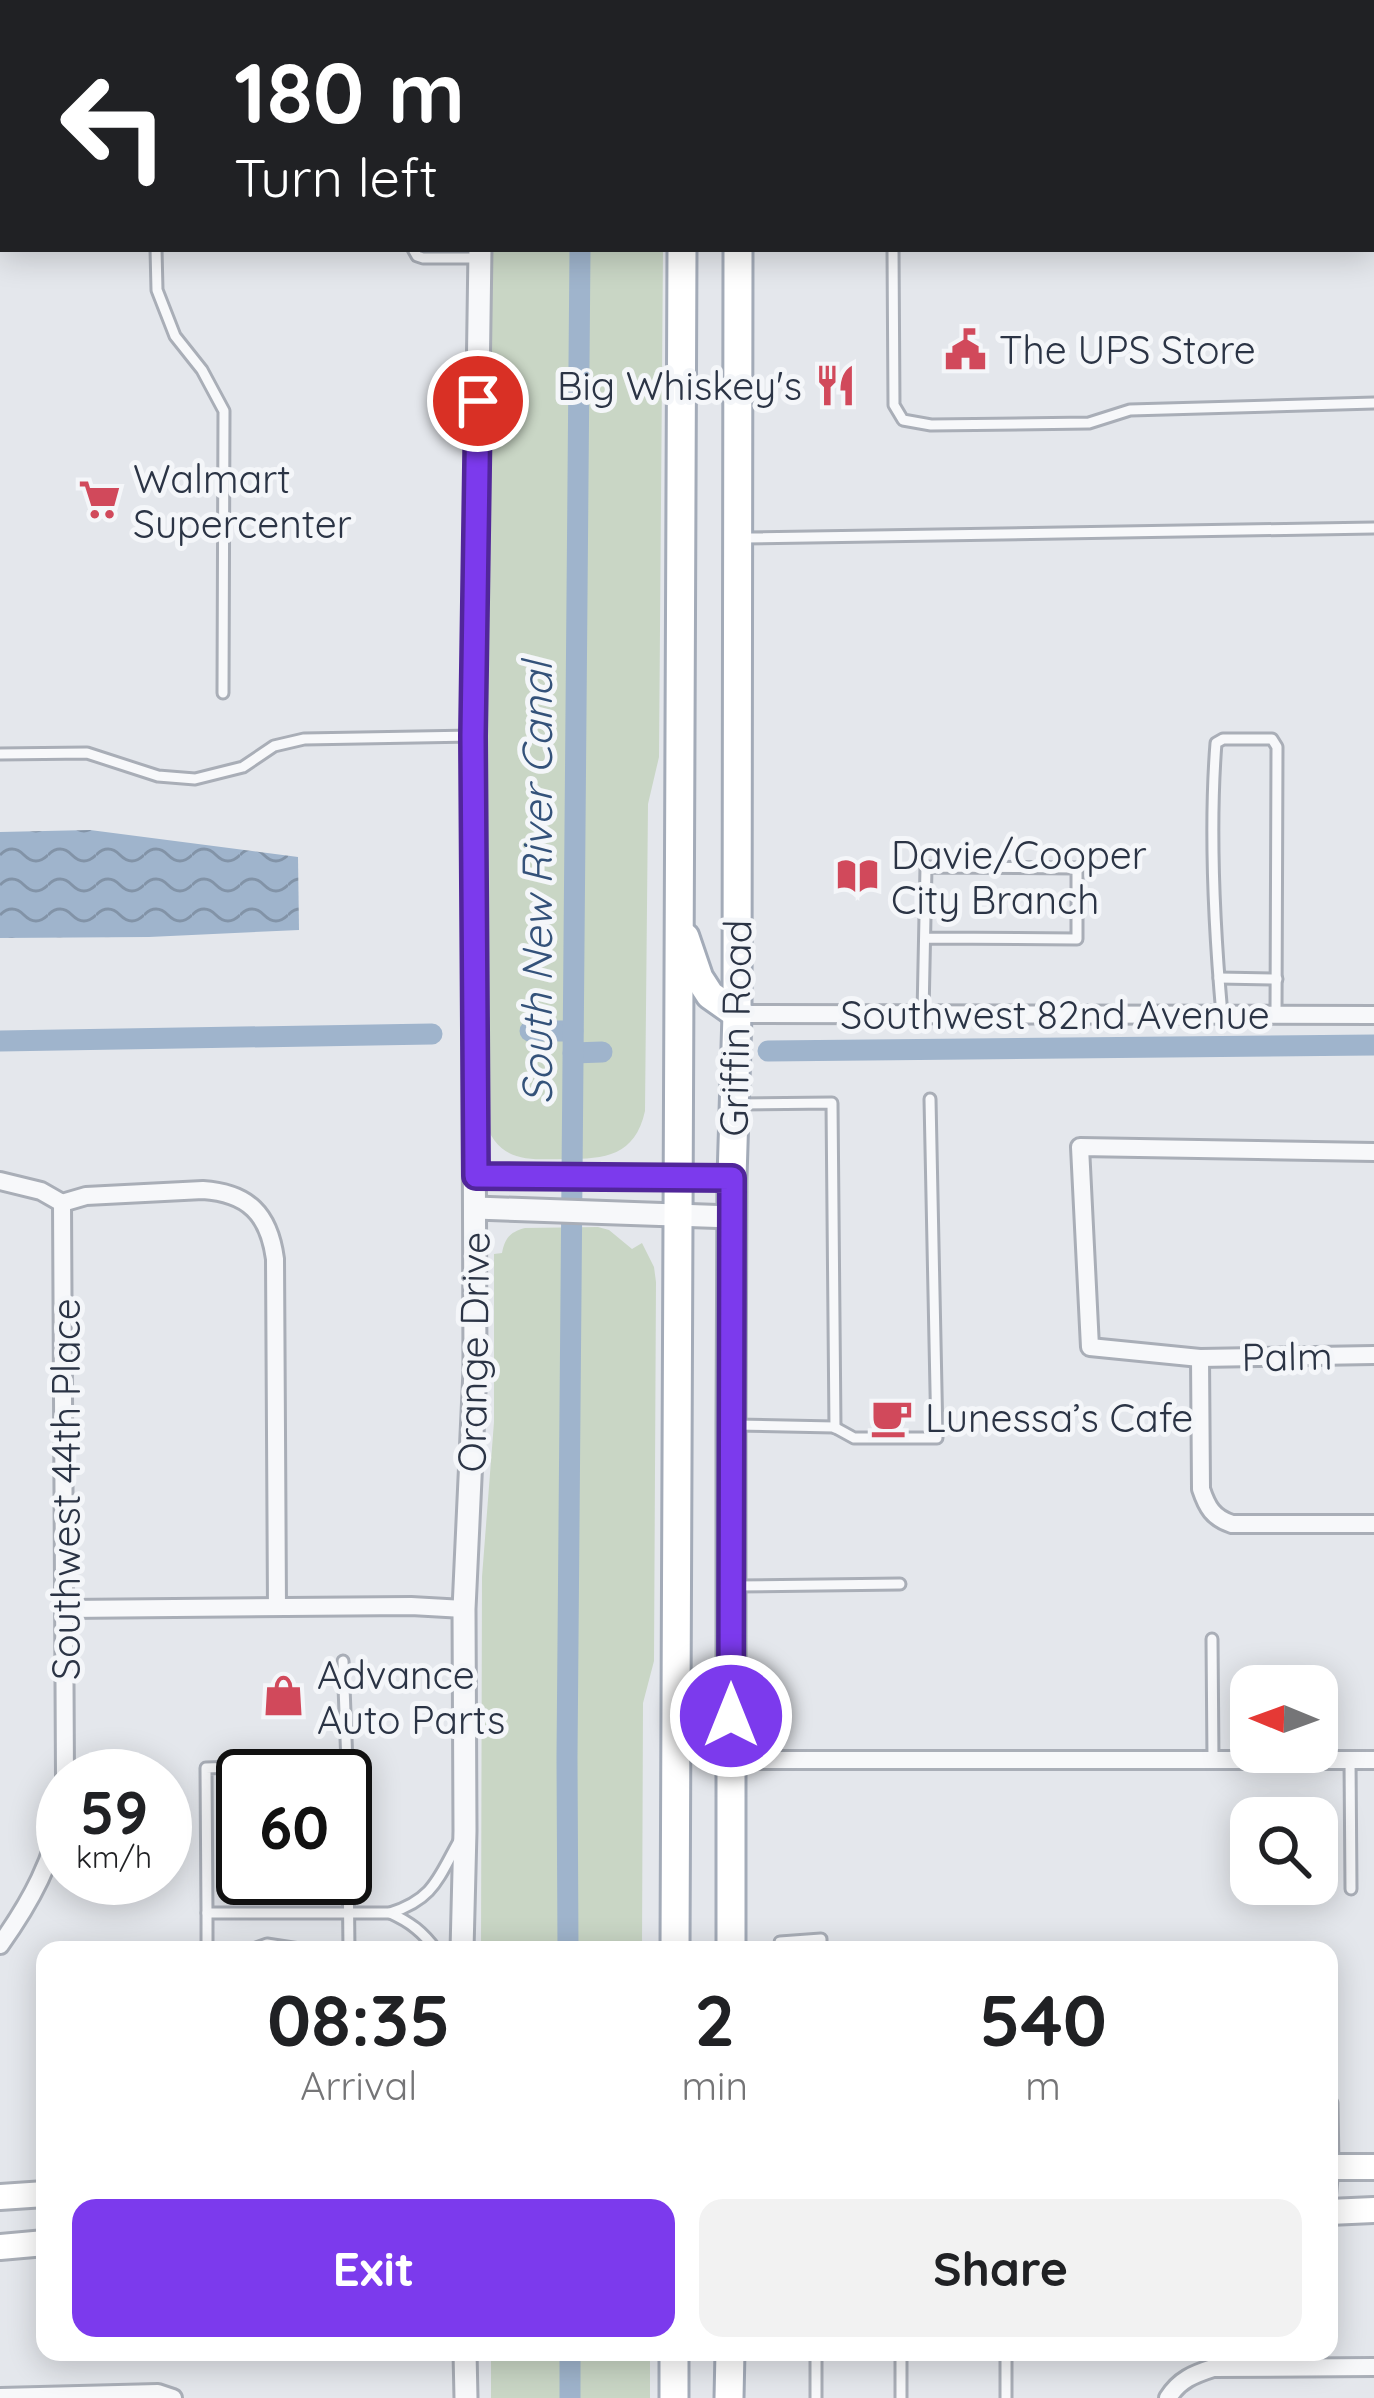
<!DOCTYPE html>
<html lang="en">
<head>
<meta charset="utf-8">
<style>
  body { margin:0; font-family:Quicksand,sans-serif; background:#f2f2f2; color:#202124; height:100vh; display:flex; flex-direction:column; font-size:45px; white-space:nowrap }
  * { box-sizing:border-box; margin:0 }
  p { font-size:39px; color:#757577 }
  .icon { flex:none; width:66px; height:66px; fill:none; stroke:currentColor; stroke-width:2; stroke-linecap:round; stroke-linejoin:round }
  .map { position:relative; flex:1; overflow:hidden }
  .sheet { position:absolute; left:36px; top:1941px; width:1302px; height:420px; display:flex; flex-direction:column; background:#fff; border-radius:24px; box-shadow:0 6px 30px #0003 }
  .sheet>* { flex:none }
  .top-card { position:absolute; left:0px; top:0px; width:1374px; height:252px; box-shadow:0 6px 30px #0003; background:#202124; color:#fff; overflow:hidden }
  .needle { width:78px; rotate:271deg }
  .controls { position:absolute; left:1230px; top:1665px; display:grid; gap:24px }
  .controls a { display:grid; place-items:center; width:108px; height:108px; border-radius:24px; background:#fff; box-shadow:0 6px 30px #0003; font-size:60px }
  .speed { position:absolute; left:36px; top:1749px; display:flex; gap:24px; font-size:60px; font-weight:700; text-align:center }
  .speed>* { display:grid; place-content:center; width:156px; height:156px; border-radius:50%; background:#fff; box-shadow:0 6px 30px #0003; line-height:1 }
  .speed small { font-size:30px; font-weight:400 }
  .speed .limit { border:6px solid #111; border-radius:18px; background:#fff; color:#111 }
  .pin { position:absolute; display:grid; place-items:center; width:102px; height:102px; color:#fff; margin:-51px; border:6px solid #fff; border-radius:50%; box-shadow:0 3px 12px #0007 }
  .me { position:absolute; width:132px; margin:-66px; rotate:0deg; stroke-linejoin:round; filter:drop-shadow(0 0 9px #0008) }
  .turn { display:flex; align-items:center; gap:42px; height:252px; padding:0 36px; font-size:54px }
  .turn .icon { width:156px; height:156px; stroke-width:2.5 }
  .turn b { display:block; font-size:84px; line-height:102px }
  .eta { display:flex; justify-content:space-evenly; align-items:center; height:204px; text-align:center }
  .eta b { font-size:72px; font-weight:700; line-height:84px }
  .primary-button { display:flex; gap:24px; margin-top:auto; padding:24px 36px }
  .primary-button a { flex:1; height:138px; border-radius:24px; background:#7c3aed; color:#fff; font-size:48px; font-weight:700; line-height:138px; text-align:center }
  .primary-button a+a { background:#f2f2f2; color:#202124 }
  .map>svg:first-child { display:block }
  .green { fill:#c9d6c5 }
  .water { fill:url(#water-waves) }
  .lines { fill:none; stroke-linecap:round; stroke-linejoin:round }
  .canal { stroke:#9fb4cc; stroke-width:21 }
  .service-casing { stroke:#a9aeb7; stroke-width:15 }
  .minor-casing { stroke:#a9aeb7; stroke-width:22 }
  .tertiary-casing { stroke:#a9aeb7; stroke-width:27 }
  .secondary-casing { stroke:#a9aeb7; stroke-width:30 }
  .primary-casing { stroke:#a3abb8; stroke-width:33 }
  .service { stroke:#f7f8fa; stroke-width:9 }
  .minor { stroke:#f7f8fa; stroke-width:16 }
  .tertiary { stroke:#f7f8fa; stroke-width:21 }
  .secondary { stroke:#fff; stroke-width:24 }
  .primary { stroke:#fff; stroke-width:27 }
  .route-casing { stroke:#51269a; stroke-width:30 }
  .route { stroke:#7c3aed; stroke-width:21 }
  .labels { text-anchor:middle; dominant-baseline:central; stroke-width:10; stroke-linejoin:round; paint-order:stroke }
  .poi-label { font-size:39px; fill:#2b3445; stroke:#f4f6f9; text-anchor:start }
  .street-label { font-size:39px; fill:#2b3445; stroke:#f4f6f9 }
  .water-label { font-size:42px; font-style:italic; fill:#34527a; stroke:#f4f6f9 }
</style>
</head>
<body>
<div class="map">
<svg width="1374" height="2398" viewBox="0 0 1374 2398">
  <defs>
    <pattern id="water-waves" width="16" height="10" patternUnits="userSpaceOnUse" patternTransform="scale(3)"><rect width="16" height="10" fill="#9fb4cc"/><path d="M0 5q4-4 8 0t8 0" fill="none" stroke="#8293a7"/></pattern>
  </defs>
  <rect width="100%" height="100%" fill="#e4e7ec"/>
  <g class="green">
    <path d="M489 249H663L659 757 648 804 645 1111C635 1156 605 1159 566 1159 526 1160 495 1162 484 1116L482 522Z"/>
    <path d="M598 1227 609 1230 632 1249 642 1243 654 1267 656 1282 654 1661 643 1703 642 1950H481L482 1577 494 1422V1254L502 1253C505 1238 510 1232 525 1228Z"/>
    <rect x="491" y="2352" width="159" height="46"/>
  </g>
  <polygon class="water" points="90,830 298,857 299,930 149,937 0,938 0,832"/>
  <g class="lines">
    <g class="canal">
      <polyline points="579,0 579,3"/>
      <polyline points="530,1031 573,1031"/>
      <polyline points="0,1041 432,1034"/>
      <polyline points="768,1051 1374,1045"/>
      <polyline points="573,1053 602,1052"/>
      <polyline points="568,1950 567,1757 580,249"/>
      <polyline points="570,2352 570,2398"/>
    </g>
    <defs>
      <g id="service">
        <polyline points="962,0 962,3"/>
        <polyline points="1009,0 1009,3"/>
        <polyline points="841,3 842,0"/>
        <polyline points="0,163 3,163"/>
        <polyline points="156,249 157,290 175,336 202,370 224,411 223,693"/>
        <polyline points="413,249 417,256 423,258 480,258"/>
        <polyline points="893,249 894,405 903,420 931,425 1089,423 1130,410 1374,403"/>
        <polyline points="743,538 1374,528"/>
        <polyline points="0,754 87,753 158,776 195,779 243,767 274,746 304,739 473,736"/>
        <polyline points="1219,978 1277,979"/>
        <polyline points="923,1014 926,867 1077,868 1077,939 927,938"/>
        <path d="M1222 1015C1214 925 1209 832 1216 743L1223 739H1272L1277 747 1276 1015"/>
        <polyline points="736,1104 832,1103 835,1428"/>
        <polyline points="736,1425 834,1427 854,1438 937,1438 930,1099"/>
        <polyline points="736,1586 900,1584"/>
        <polyline points="1212,1639 1213,1760"/>
        <polyline points="343,1661 347,1764"/>
        <polyline points="1350,1760 1351,1889"/>
        <polyline points="207,1913 206,1768 347,1764 349,1950"/>
        <path d="M390 1913C410 1922 423 1932 436 1950"/>
        <path d="M207 1950V1913H390C434 1899 438 1878 459 1841"/>
        <polyline points="251,1950 267,1944 306,1950"/>
        <polyline points="780,1950 780,1942 821,1939 821,1950"/>
        <polyline points="1329,2098 1332,2103 1333,2167 1329,2212"/>
        <polyline points="901,2352 901,2398"/>
        <polyline points="1006,2352 1006,2398"/>
        <polyline points="816,2398 816,2352"/>
      </g>
      <g id="minor">
        <polyline points="737,1014 1374,1015"/>
        <polyline points="1374,1152 1080,1147 1090,1347 1200,1358 1374,1355"/>
        <path d="M0 1181 41 1191 62 1203 86 1196 203 1190C248 1193 269 1214 275 1259L277 1607"/>
        <polyline points="62,1203 65,1776"/>
        <path d="M1200 1358 1201 1489C1207 1507 1213 1518 1232 1524H1374"/>
        <polyline points="66,1609 411,1606 464,1609"/>
        <polyline points="731,1760 1374,1760"/>
        <path d="M0 1945C30 1903 55 1858 63 1806"/>
        <polyline points="0,2397 158,2393 173,2398"/>
        <path d="M1168 2398C1179 2380 1194 2374 1213 2368L1374 2367"/>
      </g>
      <g id="tertiary">
        <polyline points="480,0 480,3"/>
        <polyline points="476,1176 732,1178"/>
        <polyline points="476,1208 732,1217"/>
        <polyline points="462,1950 465,1831 464,1609 475,1370 473,736 480,249"/>
        <polyline points="465,2352 466,2398"/>
      </g>
      <g id="secondary">
        <polyline points="1329,2167 1374,2167"/>
        <polyline points="0,2197 45,2194"/>
        <polyline points="1329,2212 1374,2210"/>
        <polyline points="0,2247 45,2243"/>
      </g>
      <g id="primary">
        <polyline points="683,3 683,0"/>
        <polyline points="738,3 738,0"/>
        <polyline points="685,937 699,978 710,995 737,1014"/>
        <polyline points="675,1950 682,249"/>
        <polyline points="731,1950 731,1425 732,1178 737,1014 738,249"/>
        <polyline points="674,2398 674,2352"/>
        <polyline points="729,2398 730,2352"/>
      </g>
    </defs>
    <use href="#service" class="service-casing"/>
    <use href="#minor" class="minor-casing"/>
    <use href="#tertiary" class="tertiary-casing"/>
    <use href="#secondary" class="secondary-casing"/>
    <use href="#primary" class="primary-casing"/>
    <use href="#service" class="service"/>
    <use href="#minor" class="minor"/>
    <use href="#tertiary" class="tertiary"/>
    <use href="#secondary" class="secondary"/>
    <use href="#primary" class="primary"/>
  </g>
  <g class="lines">
    <defs>
      <polyline id="route" points="478,401 473,736 476,1176 732,1178 731,1716"/>
    </defs>
    <use href="#route" class="route-casing"/>
    <use href="#route" class="route"/>
  </g>
  <defs>
    <symbol id="civic-bare" viewBox="-9 -9 18 18"><path d="M-.6-6.5H3V-4.5H.6V-3L4-1V1h2V6H-6V1h2V-1L-.6-3ZM-1.2 2.5V6h2.4V2.5Z" fill="#d1495b" stroke="#f4f6f9" stroke-width="2.5" paint-order="stroke"/></symbol>
    <symbol id="restaurant-bare" viewBox="-9 -9 18 18"><path d="M-5-6h1v4h1v-4h1v4h1v-4h1v5L-1.5 .5V6h-2V.5L-5-1ZM5-6V6H3V1.5H1.5Q1.5-4 5-6Z" fill="#d1495b" stroke="#f4f6f9" stroke-width="2.5" paint-order="stroke"/></symbol>
    <symbol id="supermarket-bare" viewBox="-9 -9 18 18"><path d="M-6-5.5h2.5l.6 2H6L4.5 2H-2.5L-4.4-4H-6ZM-1.5 3.2a1.3 1.3 0 1 0 .1 0ZM3 3.2a1.3 1.3 0 1 0 .1 0Z" fill="#d1495b" stroke="#f4f6f9" stroke-width="2.5" paint-order="stroke"/></symbol>
    <symbol id="library-bare" viewBox="-9 -9 18 18"><path d="M-6-4Q-3-5.5-.7-3.5V5Q-3 3-6 4ZM6-4Q3-5.5 .7-3.5V5Q3 3 6 4Z" fill="#d1495b" stroke="#f4f6f9" stroke-width="2.5" paint-order="stroke"/></symbol>
    <symbol id="cafe-bare" viewBox="-9 -9 18 18"><path d="M-5.5-4.5H6V0H3Q3 3.5 0 3.5H-2.5Q-5.5 3.5-5.5 0ZM3-3.2v2h1.7v-2ZM-6 4.5H4V6H-6Z" fill="#d1495b" stroke="#f4f6f9" stroke-width="2.5" paint-order="stroke"/></symbol>
    <symbol id="shop-bare" viewBox="-9 -9 18 18"><path d="M-5-2.5h2.3a2.7 3.5 0 0 1 5.4 0H5L5.5 6h-11ZM-1.5-2.5h3a1.5 2.3 0 0 0-3 0Z" fill="#d1495b" stroke="#f4f6f9" stroke-width="2.5" paint-order="stroke"/></symbol>
  </defs>
  <g fill-rule="evenodd">
    <use href="#civic-bare" x="936" y="320" width="59" height="59"/>
    <use href="#restaurant-bare" x="806" y="356" width="59" height="59"/>
    <use href="#supermarket-bare" x="70" y="470" width="59" height="59"/>
    <use href="#library-bare" x="828" y="846" width="59" height="59"/>
    <use href="#cafe-bare" x="862" y="1388" width="59" height="59"/>
    <use href="#shop-bare" x="254" y="1666" width="59" height="59"/>
  </g>
  <g class="labels">
    <g class="poi-label">
      <text x="999" y="349">The UPS Store</text>
      <text x="802" y="385" text-anchor="end">Big Whiskey's</text>
      <text x="133" y="478">Walmart<tspan x="133" dy="45">Supercenter</tspan></text>
      <text x="891" y="854">Davie/Cooper<tspan x="891" dy="45">City Branch</tspan></text>
      <text x="925" y="1417">Lunessa’s Cafe</text>
      <text x="317" y="1674">Advance<tspan x="317" dy="45">Auto Parts</tspan></text>
    </g>
    <g class="street-label">
      <text x="1055" y="1014">Southwest 82nd Avenue</text>
      <text transform="translate(735 1028) rotate(-89)">Griffin Road</text>
      <text transform="translate(473 1352) rotate(-89)">Orange Drive</text>
      <text transform="translate(1287 1356) rotate(-1)">Palm</text>
      <text transform="translate(65 1489) rotate(-90)">Southwest 44th Place</text>
    </g>
    <g class="water-label">
      <text transform="translate(536 883) rotate(-90)">South New River Canal</text>
    </g>
  </g>
</svg>
<div class="controls">
<a><svg class="needle" viewBox="-14 -14 28 28"><path d="M0-13l5 13h-10z" fill="#e53935"/><path d="M0 13l5-13h-10z" fill="#757577"/></svg></a>
<a><svg class="icon" aria-label="search" viewBox="0 0 24 24"><circle cx="10" cy="10" r="6"/><path d="M15 15l6 6"/></svg></a>
</div>
<div class="speed"><div>59<small>km/h</small></div><div class="limit">60</div></div>
<div class="pin" style="left:478px;top:401px;background:#d93025"><svg class="icon" aria-label="arrive" viewBox="0 0 24 24"><path d="M6 21V4h12l-3 4 3 4H6"/></svg></div>
<svg class="me" style="left:731px;top:1716px" viewBox="-20 -20 40 40"><circle r="17" fill="#7c3aed" stroke="#fff" stroke-width="3"/><path d="M0-11L8 9 0 5-8 9z" fill="#fff"/></svg>
<div class="top-card">
<div class="turn"><svg class="icon" aria-label="left" viewBox="0 0 24 24"><path d="M17 20v-9H6M10 6l-5 5 5 5"/></svg><div><b>180 m</b>Turn left</div></div>
</div>
<section class="sheet">
<div class="eta">
<div><b>08:35</b><p>Arrival</p></div>
<div><b>2</b><p>min</p></div>
<div><b>540</b><p>m</p></div>
</div>
<div class="primary-button"><a>Exit</a><a>Share</a></div>
</section>
</div>
</body>
</html>
